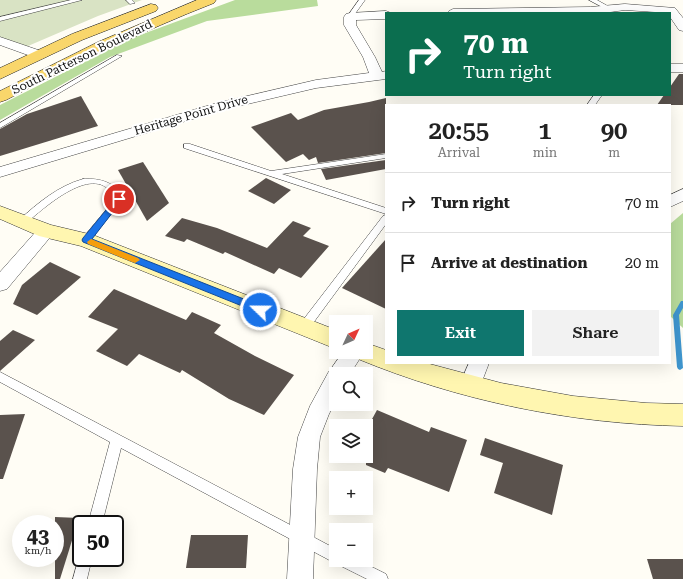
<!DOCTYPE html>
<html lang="en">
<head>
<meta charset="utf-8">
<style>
  body { margin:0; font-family:"Roboto Serif",serif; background:#f2f2f2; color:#222; height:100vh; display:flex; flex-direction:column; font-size:15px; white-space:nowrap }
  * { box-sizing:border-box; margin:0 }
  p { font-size:13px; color:#767676 }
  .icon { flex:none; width:22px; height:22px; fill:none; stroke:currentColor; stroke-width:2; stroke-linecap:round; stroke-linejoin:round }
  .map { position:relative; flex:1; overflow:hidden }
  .panel { position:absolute; left:385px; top:104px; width:286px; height:260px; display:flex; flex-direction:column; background:#fff; border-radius:0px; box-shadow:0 4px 16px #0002 }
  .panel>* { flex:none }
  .banner { position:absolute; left:385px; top:12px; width:286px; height:84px; border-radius:0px; box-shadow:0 4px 16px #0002; background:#0b6e4f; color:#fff; overflow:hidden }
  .needle { width:26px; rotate:46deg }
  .fabs { position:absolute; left:329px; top:315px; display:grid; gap:8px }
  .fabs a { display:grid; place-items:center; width:44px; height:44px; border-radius:0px; background:#fff; box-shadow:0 4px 16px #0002; font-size:20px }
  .speed { position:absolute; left:12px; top:515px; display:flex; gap:8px; font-size:20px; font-weight:700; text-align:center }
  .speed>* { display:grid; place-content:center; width:52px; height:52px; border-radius:50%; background:#fff; box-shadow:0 4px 16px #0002; line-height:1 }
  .speed small { font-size:10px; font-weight:400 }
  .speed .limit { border:2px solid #111; border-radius:6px; background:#fff; color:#111 }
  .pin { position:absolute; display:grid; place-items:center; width:34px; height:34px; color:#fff; margin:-17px; border:2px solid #fff; border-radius:50%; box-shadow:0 1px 4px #0007 }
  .me { position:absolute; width:44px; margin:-22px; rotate:292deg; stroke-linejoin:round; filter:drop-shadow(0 0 3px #0008) }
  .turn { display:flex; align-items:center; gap:14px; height:84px; padding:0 12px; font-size:18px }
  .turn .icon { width:52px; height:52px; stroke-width:2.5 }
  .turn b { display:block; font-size:28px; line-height:34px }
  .eta { display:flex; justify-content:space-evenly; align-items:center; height:68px; text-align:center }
  .eta b { font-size:24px; font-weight:600; line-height:28px }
  .button { display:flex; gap:8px; margin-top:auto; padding:8px 12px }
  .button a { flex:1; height:46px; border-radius:0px; background:#0f766e; color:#fff; font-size:16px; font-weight:600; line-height:46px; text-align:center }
  .button a+a { background:#f2f2f2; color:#222 }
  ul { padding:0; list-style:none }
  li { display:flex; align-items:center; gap:12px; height:60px; padding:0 12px; border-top:1px solid #e0e0e0 }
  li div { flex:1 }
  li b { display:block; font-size:15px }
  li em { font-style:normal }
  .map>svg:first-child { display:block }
  .forest { fill:#b9dc9c }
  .cemetery { fill:#d9e3c4 }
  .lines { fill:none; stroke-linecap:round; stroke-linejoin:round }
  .stream { fill:#3f96cf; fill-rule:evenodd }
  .building { fill:#5a524d }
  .lane-casing { stroke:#444; stroke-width:1 }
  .street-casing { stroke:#444; stroke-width:1 }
  .secondary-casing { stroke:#333; stroke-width:1 }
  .primary-casing { stroke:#222; stroke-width:1 }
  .lane { fill:#fff; fill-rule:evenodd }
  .street { fill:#fff; fill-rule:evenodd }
  .secondary { fill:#fff6b0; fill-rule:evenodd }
  .primary { fill:#f9d66b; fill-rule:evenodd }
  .route { fill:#1a73e8; stroke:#114b97 }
  .slow { fill:#f59e0b }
  .labels { text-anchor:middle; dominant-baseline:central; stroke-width:4; stroke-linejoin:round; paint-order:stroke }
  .far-street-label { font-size:12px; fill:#111; stroke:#fff }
</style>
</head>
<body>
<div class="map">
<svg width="683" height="579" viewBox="0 0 683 579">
  <rect width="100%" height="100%" fill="#fffdf5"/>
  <g class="forest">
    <polygon points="235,0 317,0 318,6 207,21 110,57 0,120 0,105 132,38"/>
    <polygon points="683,213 683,328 670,316 670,224"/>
  </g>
  <polygon class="cemetery" points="0,0 142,0 98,16 21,49 0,41"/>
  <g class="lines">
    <polygon class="stream" points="681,301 683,301 683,308 679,315 683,368 680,370 678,369 677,367 673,315"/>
  </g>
  <g class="building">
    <polygon points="679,74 683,74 683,105 657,105 664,95 670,95 670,87"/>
    <polygon points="81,96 98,126 0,156 0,129 27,114"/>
    <polygon points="386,98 386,153 318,163 316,157 309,160 303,154 286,162 251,127 291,113 298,120 324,110 369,102"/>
    <polygon points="386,160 386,169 326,180 321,169"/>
    <polygon points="143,162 169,203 147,221 118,170"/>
    <polygon points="266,178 291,190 274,204 248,191"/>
    <polygon points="182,218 217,228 267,248 293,221 311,228 303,236 329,246 301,278 279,268 274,274 225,252 223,254 187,239 184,242 165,236"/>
    <polygon points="386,239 386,309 342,288"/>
    <polygon points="50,262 81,277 37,315 13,304 22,285"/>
    <polygon points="114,289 186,320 192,312 221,325 214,333 255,356 294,375 264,415 229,399 182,370 180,373 139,354 127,366 96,351 118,329 88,317"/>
    <polygon points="13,330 35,340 0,371 0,341"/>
    <polygon points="377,410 429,432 431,427 467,440 449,492 388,468 385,473 366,465 366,430"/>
    <polygon points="25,414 3,479 0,479 0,415"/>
    <polygon points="485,438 563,465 552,515 494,493 503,463 480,455"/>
    <polygon points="55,517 79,518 60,579 55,579"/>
    <polygon points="191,535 248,535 246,568 186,568"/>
    <polygon points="647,559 683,559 683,579 653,579"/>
  </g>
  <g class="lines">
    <defs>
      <g id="lane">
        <polygon points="71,0 82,0 0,21 0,17"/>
        <polygon points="126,0 132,0 135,3 130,4"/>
        <polygon points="359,0 365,0 352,18 348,18 347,17"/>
        <polygon points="589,0 597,0 613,9 608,10"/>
        <polygon points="117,55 122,56 0,128 0,123"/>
        <polygon points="594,95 602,95 595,105 587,105"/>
        <polygon points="184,144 190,144 271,171 386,154 386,158 282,174 386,208 386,214 184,148"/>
        <path d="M83 179C100 178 116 182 123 199L89 242H83L81 240 115 199C97 158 43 209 25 224H19L17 222 19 220C38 203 58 186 83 179Z"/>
        <polygon points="386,215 386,224 308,330 300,330 299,327 300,324 383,216"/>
        <polygon points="0,372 336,549 336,560 358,560 386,574 388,579 367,579 339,565 338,562 331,561 121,448 102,524 88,524 110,442 0,382"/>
        <polygon points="80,553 81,558 92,558 87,579 73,579"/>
      </g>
      <g id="street">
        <polygon points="625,4 675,8 683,18 683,31 679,30 670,17 670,13 625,10 603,13 447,13 449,11 453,9 590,7"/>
        <polygon points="386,11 391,13 386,13 386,19 356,20 356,25 375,57 382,72 386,71 386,79 316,88 226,109 0,177 0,167 217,103 316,80 369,73 363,57 344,25 344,17 346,14 350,13"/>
        <polygon points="0,37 44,52 45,55 44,58 39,59 0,45"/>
        <rect x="670" y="64" width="13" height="8"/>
        <polygon points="683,189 683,201 670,207 670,195"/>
        <polygon points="46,225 52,227 55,231 52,235 7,289 0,291 0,272 40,227"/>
        <polygon points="343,352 364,352 350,374 336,374 336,400 329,414 320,437 317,469 313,579 287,579 293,469 298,437 310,406 328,373"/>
        <polygon points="469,363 489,363 478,392 470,395 462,392 459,386"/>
      </g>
      <g id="secondary">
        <polygon points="0,206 51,225 93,235 336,330 336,349 81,246 39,236 0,219"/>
        <path d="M366 343 386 350V363H426L501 383 573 396 646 403 683 404V426C572 424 460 401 358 359L354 352H366Z"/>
      </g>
      <g id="primary">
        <path d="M197 0H216L214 3C142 31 74 65 6 100L0 102V91L98 42Z"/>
        <polygon points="151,4 156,5 158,8 156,11 82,40 0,79 0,68 72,34"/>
      </g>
    </defs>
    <use href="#lane" class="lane-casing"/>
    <use href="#street" class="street-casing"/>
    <use href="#secondary" class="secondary-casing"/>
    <use href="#primary" class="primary-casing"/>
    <use href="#lane" class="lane"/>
    <use href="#street" class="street"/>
    <use href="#secondary" class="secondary"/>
    <use href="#primary" class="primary"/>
  </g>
  <polygon class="route" points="119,197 123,199 92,239 264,307 265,310 264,312 257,312 83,242 82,240 83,238 116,198"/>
  <polygon class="slow" points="91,239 138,258 140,260 135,263 132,262 88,244 87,242"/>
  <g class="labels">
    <g class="far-street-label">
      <text transform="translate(82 57) rotate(-26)">South Patterson Boulevard</text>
      <text transform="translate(191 115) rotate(-16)">Heritage Point Drive</text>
    </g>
  </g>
</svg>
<div class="fabs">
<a><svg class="needle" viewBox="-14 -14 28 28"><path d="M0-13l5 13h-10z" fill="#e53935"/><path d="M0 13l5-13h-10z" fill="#767676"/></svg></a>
<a><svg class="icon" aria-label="search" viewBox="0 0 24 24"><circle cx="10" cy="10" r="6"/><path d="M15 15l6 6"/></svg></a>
<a><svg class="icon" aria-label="layers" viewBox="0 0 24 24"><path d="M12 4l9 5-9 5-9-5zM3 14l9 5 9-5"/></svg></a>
<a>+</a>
<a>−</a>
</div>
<div class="speed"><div>43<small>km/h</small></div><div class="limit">50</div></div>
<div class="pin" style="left:119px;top:199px;background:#d93025"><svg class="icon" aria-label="arrive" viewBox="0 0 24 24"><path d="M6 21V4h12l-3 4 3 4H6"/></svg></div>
<svg class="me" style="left:260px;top:310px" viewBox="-20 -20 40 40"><circle r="17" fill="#1a73e8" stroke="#fff" stroke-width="3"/><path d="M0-11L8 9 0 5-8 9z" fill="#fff"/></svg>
<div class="banner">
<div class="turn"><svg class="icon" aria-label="right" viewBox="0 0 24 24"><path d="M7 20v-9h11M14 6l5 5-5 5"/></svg><div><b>70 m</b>Turn right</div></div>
</div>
<section class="panel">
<div class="eta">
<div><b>20:55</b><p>Arrival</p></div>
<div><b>1</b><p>min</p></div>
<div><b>90</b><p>m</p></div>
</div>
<ul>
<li><svg class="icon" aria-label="right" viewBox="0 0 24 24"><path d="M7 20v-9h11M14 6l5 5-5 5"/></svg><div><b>Turn right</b></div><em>70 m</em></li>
<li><svg class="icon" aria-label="arrive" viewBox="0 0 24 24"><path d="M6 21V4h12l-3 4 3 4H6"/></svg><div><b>Arrive at destination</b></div><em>20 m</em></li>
</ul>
<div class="button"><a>Exit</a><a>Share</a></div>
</section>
</div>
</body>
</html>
